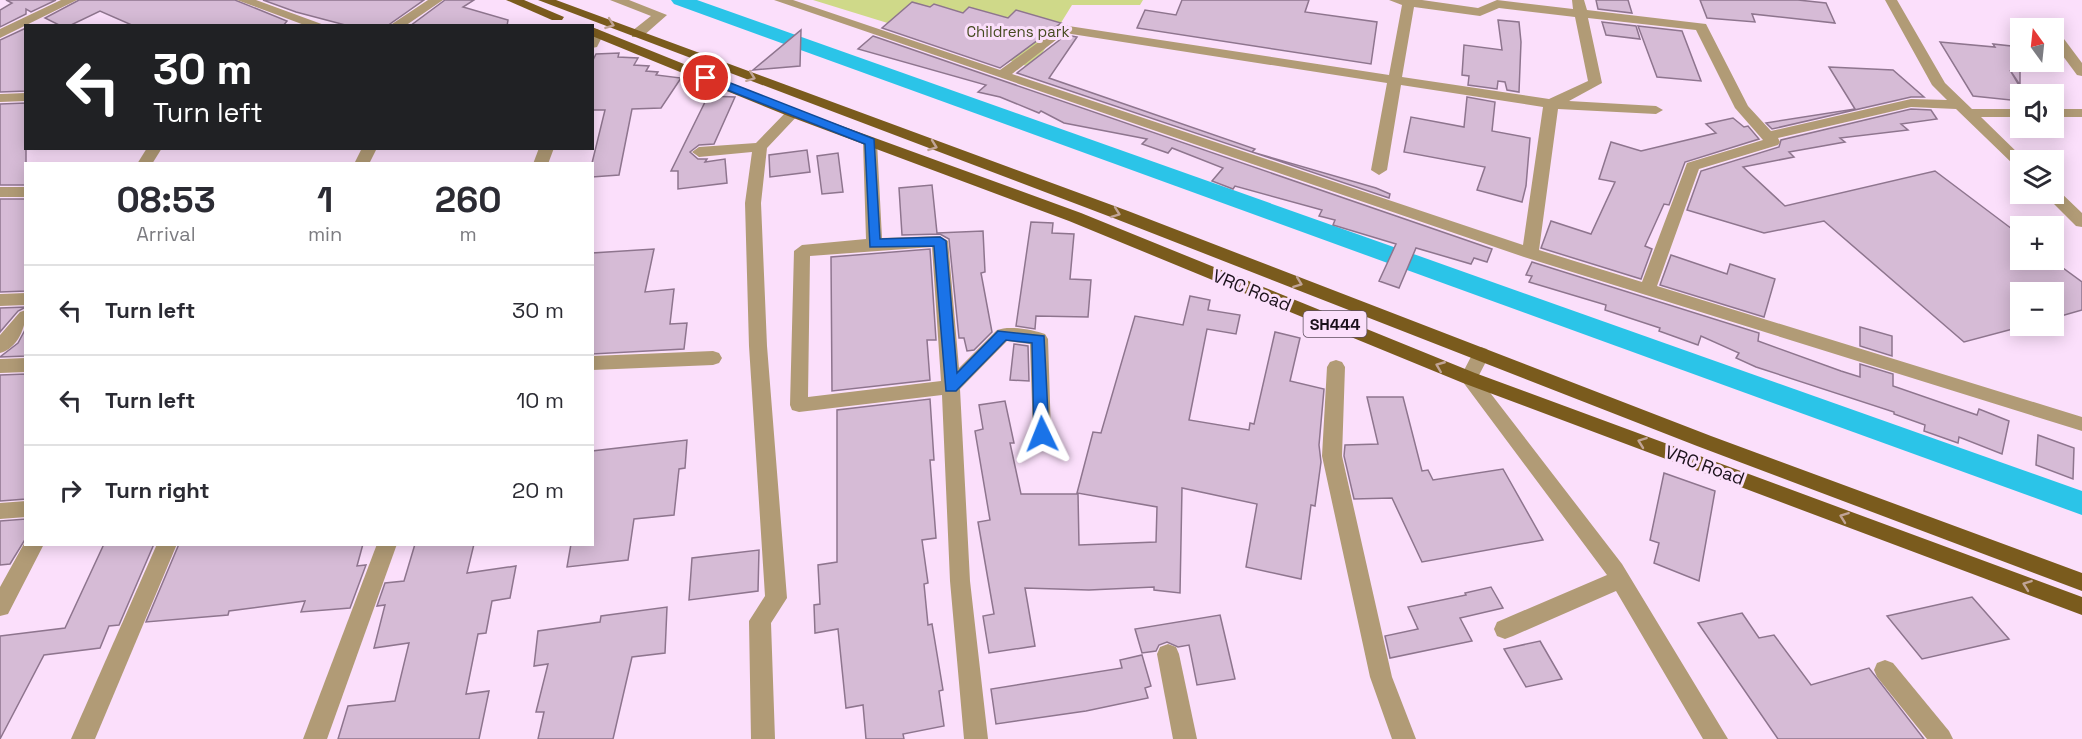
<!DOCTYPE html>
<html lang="en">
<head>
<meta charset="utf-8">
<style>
  body { margin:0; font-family:"Space Grotesk",sans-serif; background:#f2f2f3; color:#2b2b33; height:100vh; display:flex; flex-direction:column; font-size:22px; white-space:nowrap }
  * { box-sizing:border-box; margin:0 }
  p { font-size:20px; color:#7c7c81 }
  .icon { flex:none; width:33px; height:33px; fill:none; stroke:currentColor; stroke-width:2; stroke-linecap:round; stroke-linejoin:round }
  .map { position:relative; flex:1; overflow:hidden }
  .panel { position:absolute; left:24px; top:162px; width:570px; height:384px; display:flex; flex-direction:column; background:#fff; border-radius:0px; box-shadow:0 3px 15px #0003 }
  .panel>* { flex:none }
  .hud { position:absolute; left:24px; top:24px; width:570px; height:126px; border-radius:0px; box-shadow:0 3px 15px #0003; background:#202124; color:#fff; overflow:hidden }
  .needle { width:39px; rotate:345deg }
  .controls { position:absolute; left:2010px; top:18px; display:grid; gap:12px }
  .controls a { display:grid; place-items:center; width:54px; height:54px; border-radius:0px; background:#fff; box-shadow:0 3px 15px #0003; font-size:30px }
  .pin { position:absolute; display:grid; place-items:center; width:51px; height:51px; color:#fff; margin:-26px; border:3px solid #fff; border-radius:50%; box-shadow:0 2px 6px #0007 }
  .me { position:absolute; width:66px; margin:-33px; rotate:358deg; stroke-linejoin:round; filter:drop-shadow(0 0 4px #0008) }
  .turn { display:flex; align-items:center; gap:21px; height:126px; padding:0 30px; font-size:27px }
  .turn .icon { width:78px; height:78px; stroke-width:2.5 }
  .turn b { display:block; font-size:42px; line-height:51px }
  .eta { display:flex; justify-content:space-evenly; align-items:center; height:102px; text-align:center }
  .eta b { font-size:36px; font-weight:700; line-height:42px }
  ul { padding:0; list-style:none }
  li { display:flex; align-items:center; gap:18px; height:90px; padding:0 30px; border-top:2px solid #e1e1e2 }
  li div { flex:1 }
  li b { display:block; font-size:22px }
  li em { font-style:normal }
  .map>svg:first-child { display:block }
  .green { fill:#cfd989 }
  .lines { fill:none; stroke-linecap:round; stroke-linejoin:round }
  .canal { fill:#2bc4e8; fill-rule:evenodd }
  .building { fill:#d6bbd6; stroke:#8e758e; stroke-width:1.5 }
  .minor { fill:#b19b76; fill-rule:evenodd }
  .major { fill:#7a5b1d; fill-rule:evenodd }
  .oneway { stroke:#c1a497 }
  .route { fill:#1a73e8; stroke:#114b97; stroke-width:1.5 }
  .labels { text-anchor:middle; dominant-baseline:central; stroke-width:6; stroke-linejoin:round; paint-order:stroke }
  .far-park-label { font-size:15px; fill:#464b20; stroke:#fbdffb }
  .shield { fill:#fbdffb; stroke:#5e4e5e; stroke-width:1.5 }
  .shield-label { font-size:16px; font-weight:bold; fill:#1a101a }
  .street-label { font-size:18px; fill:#1a101a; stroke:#fbdffb }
</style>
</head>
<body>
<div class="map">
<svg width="2082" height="739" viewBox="0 0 2082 739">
  <rect width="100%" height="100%" fill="#fbdffb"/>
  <polygon class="green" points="813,0 1143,0 1140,5 1072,5 1033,68"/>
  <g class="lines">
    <polygon class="canal" points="671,0 697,0 2082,491 2082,515 674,4"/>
  </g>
  <g class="building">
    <polygon points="6,0 56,0 31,12 26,9 26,14 0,27 0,10 12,3"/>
    <polygon points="79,0 235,0 287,21 283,26 134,26 100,11 69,26 61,26 45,18"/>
    <polygon points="263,0 424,0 387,26 349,26 296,12"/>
    <polygon points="445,0 474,0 463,7 508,20 507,26 410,26"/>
    <polygon points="1182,0 1309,0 1305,12 1377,22 1371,64 1137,28 1145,10 1176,15"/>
    <polygon points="1596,0 1628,0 1632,13 1598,9"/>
    <polygon points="1700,0 1798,0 1826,3 1835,23 1752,14 1755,22 1707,18"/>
    <polygon points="912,2 930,7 934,4 963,13 969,7 1008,18 1016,10 1061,23 1000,68 882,28"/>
    <polygon points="1498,20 1519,22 1521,42 1519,92 1507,90 1505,82 1498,81 1497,89 1468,85 1469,76 1462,75 1464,45 1502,50"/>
    <polygon points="1602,22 1636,26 1640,39 1606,35"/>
    <polygon points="1638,26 1682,31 1701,81 1657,77"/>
    <polygon points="26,28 26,91 0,92 0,40"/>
    <polygon points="801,30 800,66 753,70"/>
    <polygon points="1066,35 1077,37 1049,78 1255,149 1252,152 1376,188 1390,194 1389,198 1017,73"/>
    <polygon points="873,36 1492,249 1487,262 1474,258 1471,264 1416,248 1399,288 1379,281 1396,244 1333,225 1335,220 1319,216 1322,210 1235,186 1233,189 1212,181 1223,168 1172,148 1168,153 1142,144 1147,139 1064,123 1041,111 1039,113 1000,97 978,92 986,85 858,49"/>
    <polygon points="1940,42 1995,47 1993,44 2020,47 2020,85 2010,70 2020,87 2020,101 1973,96"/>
    <polygon points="619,53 618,57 638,58 634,65 649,66 646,71 658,72 656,75 681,78 661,108 632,109 619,175 592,177 592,163 605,110 592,110 592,62 596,54"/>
    <polygon points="1829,67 1893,70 1924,97 1911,97 1772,129 1766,123 1855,109"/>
    <polygon points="708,96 735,97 714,144 699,145 690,152 698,159 707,159 705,162 725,159 727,183 678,189 678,171 671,171"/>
    <polygon points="1467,97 1495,102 1492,131 1530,138 1526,186 1522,202 1477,190 1485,167 1404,152 1411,117 1464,127"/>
    <polygon points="26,103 26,185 0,185 0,104"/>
    <polygon points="1911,109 1931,110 1937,119 1901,124 1908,130 1840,138 1845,142 1789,152 1794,157 1743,167 1785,206 1935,171 2020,235 2020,260 2052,260 2082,282 2082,310 2054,318 2054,292 2020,292 2020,326 2024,326 1964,342 1824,221 1764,233 1687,210 1701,171 1779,147 1781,140"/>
    <polygon points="1733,118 1744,127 1748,126 1759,139 1685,162 1669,205 1664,204 1645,246 1652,249 1641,279 1541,248 1551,221 1591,234 1615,182 1599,179 1611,142 1641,151 1716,133 1706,124"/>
    <polygon points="807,150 810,172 770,177 769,155"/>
    <polygon points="838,153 843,192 822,194 817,156"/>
    <polygon points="932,185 937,233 983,231 985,272 981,273 992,332 974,350 967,351 964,338 959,338 949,239 940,234 902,235 899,188"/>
    <polygon points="0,199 26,199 26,291 0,292"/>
    <polygon points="1031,222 1053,223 1052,233 1074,234 1070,279 1091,280 1088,317 1036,316 1035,329 1016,326"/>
    <polygon points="654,249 645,292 674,289 670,324 687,323 684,349 592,354 592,253"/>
    <polygon points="930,249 936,340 927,340 930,380 832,391 831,257"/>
    <polygon points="1671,255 1727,274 1730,264 1775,279 1764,317 1660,285"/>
    <polygon points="1532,262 1759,333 1758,341 1841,371 1860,377 1860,364 1893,374 1893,386 1977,415 1979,409 2009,421 2002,454 1959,437 1958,443 1924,431 1925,425 1894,414 1894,412 1756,367 1736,358 1739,353 1701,336 1698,345 1659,331 1660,328 1605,310 1606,305 1529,282 1532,276 1526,275"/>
    <polygon points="1190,296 1210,300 1208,310 1240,315 1236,334 1207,329 1189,420 1249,430 1250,423 1254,424 1275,332 1300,338 1290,381 1324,389 1319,445 1321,462 1315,506 1311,505 1301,579 1246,567 1257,504 1182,488 1180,593 1154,590 1154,587 1089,590 1025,588 1035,646 989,653 983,616 994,614 978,522 990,520 975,431 983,429 979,405 1005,401 1014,443 1010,443 1021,494 1078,494 1079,545 1156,542 1157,507 1077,493 1093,432 1101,433 1135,316 1183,325"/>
    <polygon points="26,307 18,311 0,332 0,308"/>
    <polygon points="1860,327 1892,336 1892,356 1860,346"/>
    <polygon points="26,328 26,356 0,357 18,343"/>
    <polygon points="1014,344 1028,346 1029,381 1010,380"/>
    <polygon points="26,374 26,499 0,501 0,375"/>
    <polygon points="1367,397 1403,397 1422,471 1428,470 1433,480 1503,469 1543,540 1422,562 1392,498 1354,499 1344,456 1345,445 1378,444"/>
    <polygon points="930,399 934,460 930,460 936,538 922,540 928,583 924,584 928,625 932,624 943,690 939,691 944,726 903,734 904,739 866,739 863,705 846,708 838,629 815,633 814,605 820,604 818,565 837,562 837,410"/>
    <polygon points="2038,435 2074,448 2073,479 2036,465"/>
    <polygon points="687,440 685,468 679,469 674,515 634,519 628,560 567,567 571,544 592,544 592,451"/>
    <polygon points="1664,473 1715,491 1699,581 1654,563 1659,543 1650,540"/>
    <polygon points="26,519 26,538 10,564 0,565 0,521"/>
    <polygon points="104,544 154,544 119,625 109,626 100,648 44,655 0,739 0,636 65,628"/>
    <polygon points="179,544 363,544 357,566 366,565 350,608 301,612 305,601 229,611 228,615 146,622"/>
    <polygon points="415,544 474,544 467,573 516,566 510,598 492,601 486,633 478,634 466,694 489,691 479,739 338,739 348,706 395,701 409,643 374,648 385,605 377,606 385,583 404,581"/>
    <polygon points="759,550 758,591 689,600 692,558"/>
    <polygon points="1491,587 1503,608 1460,618 1472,641 1390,658 1385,636 1418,629 1408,607 1466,595 1465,593"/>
    <polygon points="1972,597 2009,639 1922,659 1887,616"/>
    <polygon points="667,607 665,653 632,657 613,739 538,739 544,712 536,712 548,664 534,666 538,631 600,622 601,616"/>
    <polygon points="1742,613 1759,638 1774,635 1811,685 1869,668 1924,739 1778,739 1698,623"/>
    <polygon points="1220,615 1235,679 1197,685 1189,645 1178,647 1167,642 1159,645 1156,651 1142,653 1135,629"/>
    <polygon points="1540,641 1562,679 1526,687 1504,649"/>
    <polygon points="1142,655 1151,686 1145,688 1148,698 1086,711 996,724 991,689 1122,668 1120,660"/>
  </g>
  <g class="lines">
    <g class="minor">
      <polygon points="61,0 77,0 0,38 0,29"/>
      <polygon points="237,0 256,0 327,26 307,26"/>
      <polygon points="428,0 443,0 405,26 389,26"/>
      <polygon points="610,0 629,0 667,15 642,37 632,37 632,31 651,16"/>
      <path d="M774 0H793L1000 70 1062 25 1389 75 1402 5 1389 0H1422L1478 8 1497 0 1573 9 1572 0H1584L1587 10 1706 24 1748 106 1771 131 1911 99 1947 100 1932 85 1885 0H1897L1945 83 1972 109H2020V117H1981L2025 160H2020V168L2015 166 1956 109 1911 107 1778 138 1780 142 1778 145 1699 169 1657 286 2082 417V431L1524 257ZM1414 7 1480 16 1499 8 1575 17 1588 81 1549 99 1402 77ZM1588 18 1696 30 1735 108 1763 140 1687 163 1642 282 1539 250 1558 109 1656 114 1663 110 1656 106 1569 101 1602 83ZM1065 33 1387 83 1371 170 1379 175 1387 170 1401 85 1543 107 1523 245 1012 74Z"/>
      <polygon points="597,29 604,33 597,47 592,48 592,30"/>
      <polygon points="2059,38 2064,39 2082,63 2082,76 2077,75 2054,44 2054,39"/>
      <polygon points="26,93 26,101 0,102 0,94"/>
      <polygon points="793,109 800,113 767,148 761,203 767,346 787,598 771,623 775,739 751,739 749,621 765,596 749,346 745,203 752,152 699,157 692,152 699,147 756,143 788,110"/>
      <rect x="2054" y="109" width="28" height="8"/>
      <path d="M870 137 877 142 882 238 940 236 948 241 959 368 997 330C1010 325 1032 330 1045 334L1048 339 1051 434 1049 439 1042 441 1035 439 1033 434 1030 344 1007 341 960 389 970 581 988 739H964L950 581 942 395 799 412 792 410 790 405 794 251 802 245 866 239 863 142ZM932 247 941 381 808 397 810 256Z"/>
      <polygon points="147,148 162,148 152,164 137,164"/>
      <polygon points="362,148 377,148 369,164 354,164"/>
      <polygon points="539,148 554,148 548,164 533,164"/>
      <rect x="0" y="187" width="26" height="10"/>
      <polygon points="2054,189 2058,190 2082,213 2082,227 2076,226 2048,198 2046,194 2054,194"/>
      <polygon points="26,293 26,305 0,306 0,294"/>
      <path d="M26 310C26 327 18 348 0 353V335L20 312Z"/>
      <polygon points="1481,347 1487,349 1490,354 1478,377 1622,564 1728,739 1703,739 1616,591 1513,636 1505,639 1497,636 1494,629 1497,622 1607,575 1460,378 1475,349"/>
      <polygon points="713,351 719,353 722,358 719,363 713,365 592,370 592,356"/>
      <polygon points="26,358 26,372 0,373 0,359"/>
      <polygon points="1336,360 1342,362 1345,367 1342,456 1392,677 1416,739 1392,739 1370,677 1322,456 1327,367 1330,362"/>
      <polygon points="26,501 26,517 0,519 0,503"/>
      <polygon points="26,540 26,544 44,544 8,614 0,616 0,587"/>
      <polygon points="157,544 177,544 95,739 71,739"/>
      <polygon points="377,544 397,544 327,739 303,739"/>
      <polygon points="1168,644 1176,647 1179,654 1197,739 1173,739 1157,654 1160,647"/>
      <polygon points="1885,660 1893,663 1949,731 1953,739 1927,739 1877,677 1874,670 1877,663"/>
    </g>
    <g class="major">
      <polygon points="506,0 524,0 564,17 562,20 552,20"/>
      <polygon points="538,0 556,0 1128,211 1711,436 2082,573 2082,591 1697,446 1116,219"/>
      <polygon points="592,27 798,110 1081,213 1475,373 2082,597 2082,615 1463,383 1069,221 788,116 592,36"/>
    </g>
  </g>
  <defs><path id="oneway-chevron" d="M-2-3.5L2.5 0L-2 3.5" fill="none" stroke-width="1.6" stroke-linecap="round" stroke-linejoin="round" transform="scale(1.5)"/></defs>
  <g class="oneway">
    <use href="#oneway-chevron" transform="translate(610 24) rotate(20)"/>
    <use href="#oneway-chevron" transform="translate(751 77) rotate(21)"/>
    <use href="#oneway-chevron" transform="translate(933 146) rotate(20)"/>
    <use href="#oneway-chevron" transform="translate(1116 213) rotate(20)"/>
    <use href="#oneway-chevron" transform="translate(1298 283) rotate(21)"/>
    <use href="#oneway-chevron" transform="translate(1440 366) rotate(-158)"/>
    <use href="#oneway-chevron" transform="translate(1642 442) rotate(-160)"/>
    <use href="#oneway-chevron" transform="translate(1844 517) rotate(-160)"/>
    <use href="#oneway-chevron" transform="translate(2027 585) rotate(-160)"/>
  </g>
  <polygon class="route" points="702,75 710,75 874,139 880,239 940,237 946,241 957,373 998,331 1044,336 1049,434 1047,438 1037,438 1034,434 1032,343 1006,340 956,391 946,391 934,246 870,247 865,144 702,80"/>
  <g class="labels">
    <g class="far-park-label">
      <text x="1018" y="31">Childrens park</text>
    </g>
    <rect class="shield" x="1303.5" y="311" width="63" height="26" rx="4.5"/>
    <g class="shield-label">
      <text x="1335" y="324">SH444</text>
    </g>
    <g class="street-label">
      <text transform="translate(1252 290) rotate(22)">VRC Road</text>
      <text transform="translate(1705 465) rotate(20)">VRC Road</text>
    </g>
  </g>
</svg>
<div class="controls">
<a><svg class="needle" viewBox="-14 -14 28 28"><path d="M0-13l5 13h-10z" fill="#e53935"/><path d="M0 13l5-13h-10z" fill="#7c7c81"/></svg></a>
<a><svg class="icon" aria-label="sound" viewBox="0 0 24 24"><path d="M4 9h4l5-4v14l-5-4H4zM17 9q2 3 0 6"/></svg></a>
<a><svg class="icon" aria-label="layers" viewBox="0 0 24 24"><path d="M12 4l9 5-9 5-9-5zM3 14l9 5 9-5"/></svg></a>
<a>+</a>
<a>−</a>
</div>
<div class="pin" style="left:706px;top:78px;background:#d93025"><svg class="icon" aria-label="arrive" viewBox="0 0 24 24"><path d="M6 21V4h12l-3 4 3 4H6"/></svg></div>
<svg class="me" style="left:1042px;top:434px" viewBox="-20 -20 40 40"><path d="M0-17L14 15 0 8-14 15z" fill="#1a73e8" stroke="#fff" stroke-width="4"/></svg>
<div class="hud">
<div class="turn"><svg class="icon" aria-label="left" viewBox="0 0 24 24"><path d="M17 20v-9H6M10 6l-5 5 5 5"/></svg><div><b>30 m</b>Turn left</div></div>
</div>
<section class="panel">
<div class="eta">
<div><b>08:53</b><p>Arrival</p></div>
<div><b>1</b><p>min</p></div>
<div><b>260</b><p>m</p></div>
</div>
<ul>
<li><svg class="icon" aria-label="left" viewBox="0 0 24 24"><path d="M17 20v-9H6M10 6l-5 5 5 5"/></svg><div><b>Turn left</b></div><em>30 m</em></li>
<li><svg class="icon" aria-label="left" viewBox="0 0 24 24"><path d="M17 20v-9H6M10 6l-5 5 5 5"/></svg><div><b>Turn left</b></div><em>10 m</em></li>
<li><svg class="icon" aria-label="right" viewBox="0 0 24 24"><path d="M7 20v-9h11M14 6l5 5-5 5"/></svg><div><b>Turn right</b></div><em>20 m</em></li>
</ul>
</section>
</div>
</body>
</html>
